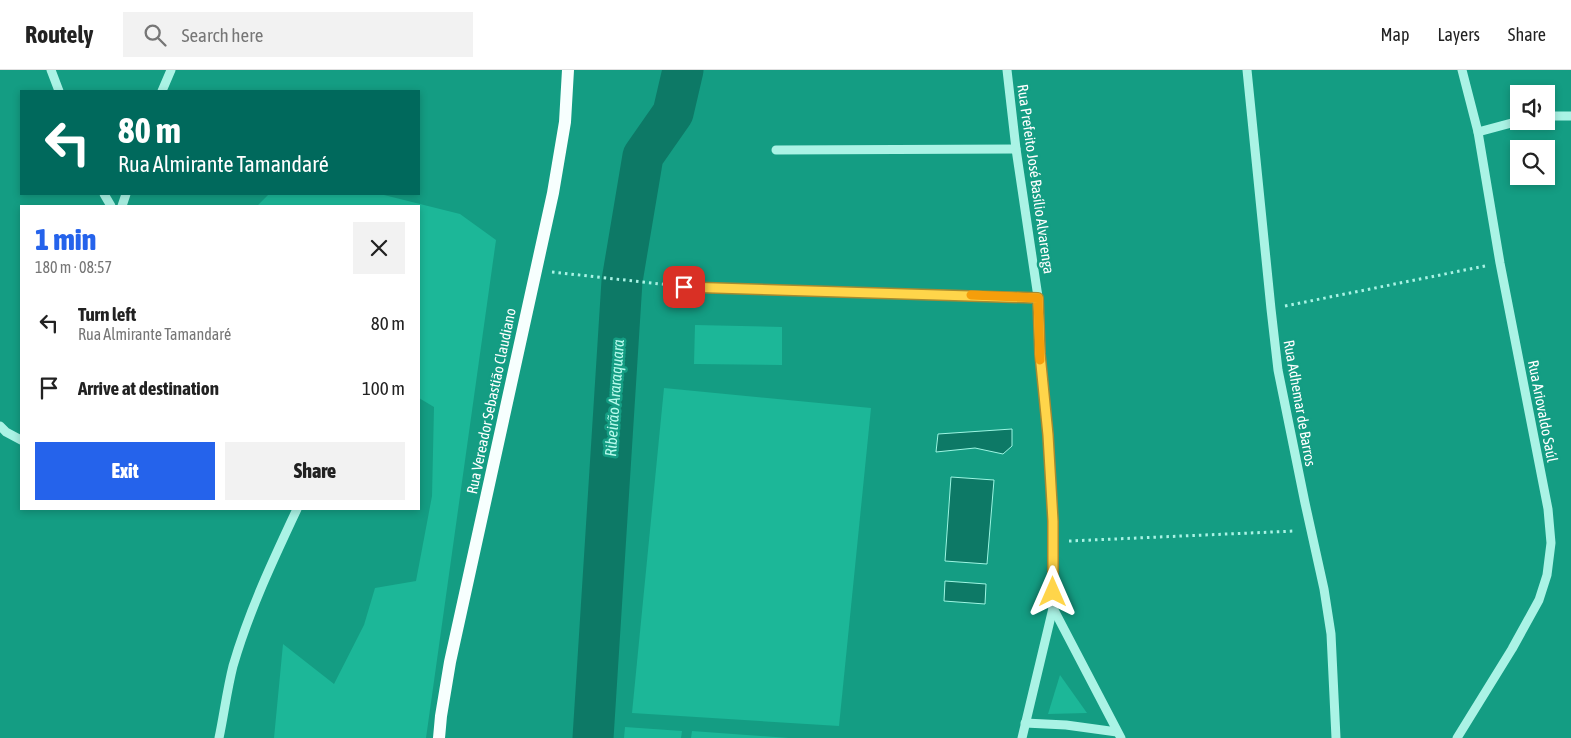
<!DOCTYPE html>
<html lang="en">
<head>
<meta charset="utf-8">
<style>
  body { margin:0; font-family:"Asap Condensed",sans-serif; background:#f2f2f2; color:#222; height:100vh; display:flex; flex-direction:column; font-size:19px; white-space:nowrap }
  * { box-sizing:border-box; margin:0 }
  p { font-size:16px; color:#767676 }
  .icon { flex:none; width:28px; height:28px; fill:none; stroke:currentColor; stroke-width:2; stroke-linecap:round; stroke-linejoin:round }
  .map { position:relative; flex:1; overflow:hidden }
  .side { position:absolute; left:20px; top:135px; width:400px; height:305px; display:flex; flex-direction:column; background:#fff; border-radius:0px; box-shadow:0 2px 8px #0003 }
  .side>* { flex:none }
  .banner { position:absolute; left:20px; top:20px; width:400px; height:105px; border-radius:0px; box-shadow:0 2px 8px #0003; background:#00695c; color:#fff; overflow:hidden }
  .controls { position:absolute; left:1510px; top:15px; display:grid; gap:10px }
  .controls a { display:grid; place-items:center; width:45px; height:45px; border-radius:0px; background:#fff; box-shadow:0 2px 8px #0003; font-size:25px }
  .pin { position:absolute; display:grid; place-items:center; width:42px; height:42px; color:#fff; margin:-21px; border-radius:10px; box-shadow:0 2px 8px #0006 }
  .me { position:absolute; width:55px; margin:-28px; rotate:0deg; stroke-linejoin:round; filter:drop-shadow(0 0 4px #0008) }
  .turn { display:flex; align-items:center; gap:18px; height:105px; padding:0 15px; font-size:22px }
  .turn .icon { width:65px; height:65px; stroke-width:2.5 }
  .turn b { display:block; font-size:35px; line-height:42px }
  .round { display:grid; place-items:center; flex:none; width:52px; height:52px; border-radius:0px; background:#f2f2f2 }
  .overview { display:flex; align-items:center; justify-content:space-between; height:85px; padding:0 15px }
  h1 { font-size:30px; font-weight:800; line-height:38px; color:#2563eb }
  .cta { display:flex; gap:10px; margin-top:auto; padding:10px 15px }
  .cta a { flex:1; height:58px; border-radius:0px; background:#2563eb; color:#fff; font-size:20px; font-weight:800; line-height:58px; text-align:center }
  .cta a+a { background:#f2f2f2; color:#222 }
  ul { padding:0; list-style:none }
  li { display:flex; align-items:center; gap:15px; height:65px; padding:0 15px }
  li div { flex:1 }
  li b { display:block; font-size:19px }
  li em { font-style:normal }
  header { display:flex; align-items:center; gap:30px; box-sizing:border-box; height:70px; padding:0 25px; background:#fff; border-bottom:1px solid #e0e0e0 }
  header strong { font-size:24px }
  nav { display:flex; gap:28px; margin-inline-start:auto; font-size:18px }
  .search { width:350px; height:45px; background:#f2f2f2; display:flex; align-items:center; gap:12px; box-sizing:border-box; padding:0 18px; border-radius:0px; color:#767676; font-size:19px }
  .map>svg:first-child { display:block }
  .green { fill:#1cb798 }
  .water { fill:#0d7966; stroke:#9df6e3 }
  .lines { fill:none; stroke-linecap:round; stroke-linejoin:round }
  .river { stroke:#0d7966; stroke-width:41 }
  .path { stroke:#aaf3e5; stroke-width:3; stroke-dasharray:2.5 4; stroke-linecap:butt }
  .minor { stroke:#aaf3e5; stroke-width:9 }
  .major { stroke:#f7fffe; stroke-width:12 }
  .route-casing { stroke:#a68a30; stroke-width:12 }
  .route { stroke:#ffd54a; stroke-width:9 }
  .slow { stroke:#f59e0b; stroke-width:9 }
  .labels { text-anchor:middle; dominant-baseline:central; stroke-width:5; stroke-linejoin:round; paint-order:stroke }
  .street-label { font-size:15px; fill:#fff; stroke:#149d83 }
  .water-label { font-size:16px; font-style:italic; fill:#b7faec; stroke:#149d83 }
</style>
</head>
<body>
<header>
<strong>Routely</strong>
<div class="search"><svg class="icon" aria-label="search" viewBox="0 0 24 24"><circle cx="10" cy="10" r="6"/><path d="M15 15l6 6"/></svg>Search here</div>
<nav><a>Map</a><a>Layers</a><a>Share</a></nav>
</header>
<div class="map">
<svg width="1571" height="668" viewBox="0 0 1571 668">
  <rect width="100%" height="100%" fill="#149d83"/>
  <g class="green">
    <polygon points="269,124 380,124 460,144 496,170 426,668 274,668 283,574 334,614 364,555 375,518 416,511 432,426 434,337 419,328 419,136 257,136"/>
    <polygon points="695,255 782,257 782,295 694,294"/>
    <polygon points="664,318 871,338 839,656 632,643"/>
    <polygon points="1060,605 1087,643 1048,644"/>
    <polygon points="625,657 682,661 681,668 624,668"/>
    <polygon points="692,661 789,668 691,668"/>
  </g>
  <g class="water">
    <polygon points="1012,359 1012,376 1003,384 975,378 936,382 938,364"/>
    <polygon points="951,407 994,410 987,494 945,491"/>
    <polygon points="945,511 986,514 985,534 944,531"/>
  </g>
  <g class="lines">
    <polyline class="river" points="593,668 622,211 643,86 673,43 683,0"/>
    <g class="path">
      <polyline points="552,202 670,215"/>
      <polyline points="1285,236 1485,196"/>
      <polyline points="1069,471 1295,461"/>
    </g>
    <g class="minor">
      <polyline points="51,0 59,21"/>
      <polyline points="1007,0 1016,79 1038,227 1040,284 1048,365 1053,451 1053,538 1022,668"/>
      <polyline points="1247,0 1271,239 1278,300 1305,433 1324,519 1331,564 1336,668"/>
      <polyline points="162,21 171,0"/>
      <polyline points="1546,46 1571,46"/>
      <polyline points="1478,62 1519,51"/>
      <polyline points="776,80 1016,79"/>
      <polyline points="104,124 111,136"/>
      <polyline points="122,136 126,124"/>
      <polyline points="684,217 1038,227"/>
      <polyline points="0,356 6,362 21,370"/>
      <polyline points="1053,538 1121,668"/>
      <polyline points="1025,653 1066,655 1117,662"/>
      <path d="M219 668C224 644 227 620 233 596 249 541 273 490 297 439"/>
      <polyline points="1457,668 1512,579 1539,530 1547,505 1551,473 1548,439 1500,193 1478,62 1462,0"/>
    </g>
    <polyline class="major" points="439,668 441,646 450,592 553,123 565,52 568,0"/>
  </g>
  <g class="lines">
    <defs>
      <polyline id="route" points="684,217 1038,228 1040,284 1048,365 1053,451 1053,522"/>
    </defs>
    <use href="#route" class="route-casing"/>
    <use href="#route" class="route"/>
    <polyline class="slow" points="971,225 1038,228 1040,290"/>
  </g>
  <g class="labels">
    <g class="street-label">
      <text transform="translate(1036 109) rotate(82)">Rua Prefeito José Basílio Alvarenga</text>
      <text transform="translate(491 331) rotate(-78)">Rua Vereador Sebastião Claudiano</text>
      <text transform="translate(1300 333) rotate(80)">Rua Adhemar de Barros</text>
      <text transform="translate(1543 341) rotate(79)">Rua Ariovaldo Saúl</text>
    </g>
    <g class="water-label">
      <text transform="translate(614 328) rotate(-86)">Ribeirão Araraquara</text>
    </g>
  </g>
</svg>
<div class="controls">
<a><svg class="icon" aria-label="sound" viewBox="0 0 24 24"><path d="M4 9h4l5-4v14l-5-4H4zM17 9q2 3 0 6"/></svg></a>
<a><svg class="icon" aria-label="search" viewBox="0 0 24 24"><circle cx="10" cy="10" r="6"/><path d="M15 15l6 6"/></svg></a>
</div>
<div class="pin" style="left:684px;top:217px;background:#d93025"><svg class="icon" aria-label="arrive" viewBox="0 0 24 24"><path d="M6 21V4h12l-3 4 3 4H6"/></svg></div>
<svg class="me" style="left:1053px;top:522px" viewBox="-20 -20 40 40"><path d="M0-17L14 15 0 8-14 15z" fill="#ffd54a" stroke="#fff" stroke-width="4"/></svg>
<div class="banner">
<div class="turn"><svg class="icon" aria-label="left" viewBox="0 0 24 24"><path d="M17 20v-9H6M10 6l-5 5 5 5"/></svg><div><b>80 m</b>Rua Almirante Tamandaré</div></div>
</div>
<section class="side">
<div class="overview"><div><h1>1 min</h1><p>180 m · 08:57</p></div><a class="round"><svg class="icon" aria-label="close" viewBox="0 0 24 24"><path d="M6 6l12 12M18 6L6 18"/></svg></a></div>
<ul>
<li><svg class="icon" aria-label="left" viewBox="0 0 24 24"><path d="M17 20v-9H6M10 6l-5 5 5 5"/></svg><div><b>Turn left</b><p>Rua Almirante Tamandaré</p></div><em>80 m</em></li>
<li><svg class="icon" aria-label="arrive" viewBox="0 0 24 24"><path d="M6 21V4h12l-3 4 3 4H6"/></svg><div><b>Arrive at destination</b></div><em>100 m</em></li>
</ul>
<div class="cta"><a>Exit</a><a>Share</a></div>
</section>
</div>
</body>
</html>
